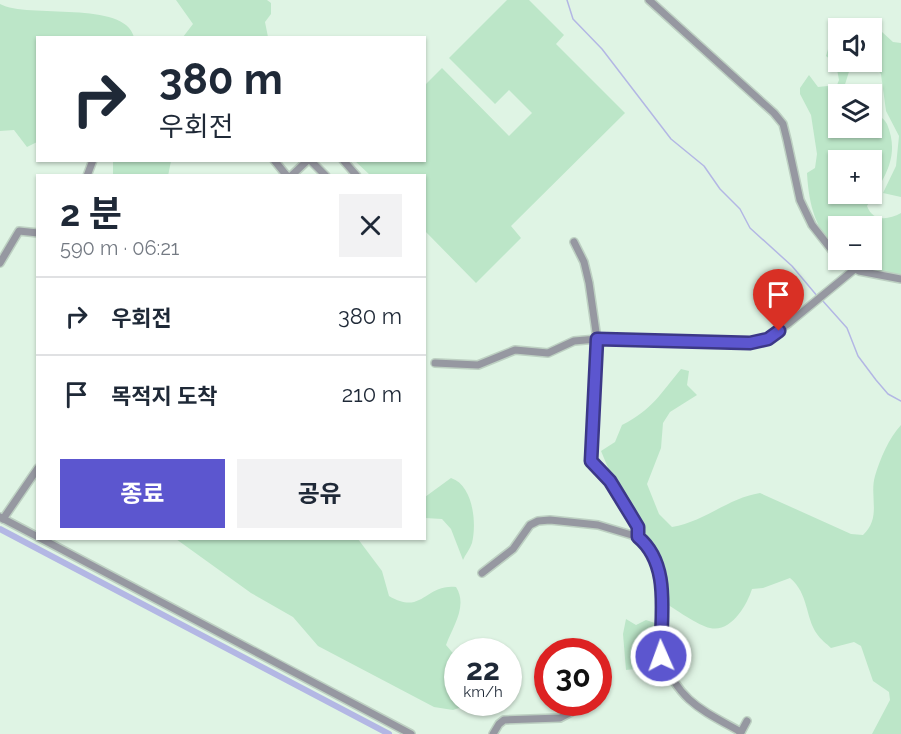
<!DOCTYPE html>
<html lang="ko">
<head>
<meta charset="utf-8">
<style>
  body { margin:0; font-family:Raleway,"Noto Sans KR",sans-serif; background:#f2f2f3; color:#1f2937; height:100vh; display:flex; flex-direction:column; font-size:22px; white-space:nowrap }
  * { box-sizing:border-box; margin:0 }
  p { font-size:20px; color:#747a83 }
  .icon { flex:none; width:33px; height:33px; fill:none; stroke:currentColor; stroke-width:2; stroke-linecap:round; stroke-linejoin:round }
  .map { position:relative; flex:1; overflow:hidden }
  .drawer { position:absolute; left:36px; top:174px; width:390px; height:366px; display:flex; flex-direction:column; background:#fff; border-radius:0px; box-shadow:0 2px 4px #0004 }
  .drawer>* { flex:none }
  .banner { position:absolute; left:36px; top:36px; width:390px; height:126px; border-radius:0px; box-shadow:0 2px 4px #0004; background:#fff; color:#1f2937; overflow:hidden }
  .tools { position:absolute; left:828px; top:18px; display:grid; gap:12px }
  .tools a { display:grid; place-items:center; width:54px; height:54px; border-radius:0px; background:#fff; box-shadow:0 2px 4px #0004; font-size:30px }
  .speed { position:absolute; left:444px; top:638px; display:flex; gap:12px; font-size:30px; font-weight:700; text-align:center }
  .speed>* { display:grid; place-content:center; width:78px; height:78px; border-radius:50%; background:#fff; box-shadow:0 2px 4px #0004; line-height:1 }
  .speed small { font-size:15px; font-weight:400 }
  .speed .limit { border:9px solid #d22; background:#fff; color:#111 }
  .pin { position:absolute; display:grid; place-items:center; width:51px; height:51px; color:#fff; margin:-62px -26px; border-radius:50% 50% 50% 0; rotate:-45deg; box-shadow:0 0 6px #0007 }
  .pin .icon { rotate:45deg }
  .me { position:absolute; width:66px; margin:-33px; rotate:358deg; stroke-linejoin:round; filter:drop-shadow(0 0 4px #0008) }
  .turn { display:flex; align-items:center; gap:21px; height:126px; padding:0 24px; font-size:27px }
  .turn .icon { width:78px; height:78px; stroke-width:2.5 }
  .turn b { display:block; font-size:42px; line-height:51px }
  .round { display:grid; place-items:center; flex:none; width:63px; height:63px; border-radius:0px; background:#f2f2f3 }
  .head { display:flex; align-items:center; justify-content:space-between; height:102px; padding:0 24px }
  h1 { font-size:36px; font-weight:700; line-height:45px }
  .button { display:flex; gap:12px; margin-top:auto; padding:12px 24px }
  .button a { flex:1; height:69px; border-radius:0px; background:#5c56cf; color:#fff; font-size:24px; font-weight:700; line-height:69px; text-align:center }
  .button a+a { background:#f2f2f3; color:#1f2937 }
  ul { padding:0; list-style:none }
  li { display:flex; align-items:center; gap:18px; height:78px; padding:0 24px; border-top:2px solid #e0e1e3 }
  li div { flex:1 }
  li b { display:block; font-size:22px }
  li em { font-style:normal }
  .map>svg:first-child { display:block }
  .green { fill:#bce6c8; fill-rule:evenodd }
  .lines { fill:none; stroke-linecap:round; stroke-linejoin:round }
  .stream { stroke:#b3b7e4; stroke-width:1.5 }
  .canal { stroke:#b3b7e4; stroke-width:6 }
  .minor-casing { stroke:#bdd0c2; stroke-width:10 }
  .minor { stroke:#9698a1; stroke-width:7 }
  .route-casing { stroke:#3c3887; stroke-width:15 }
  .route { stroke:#5c56cf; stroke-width:10 }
</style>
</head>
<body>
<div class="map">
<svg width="901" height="734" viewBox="0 0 901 734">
  <rect width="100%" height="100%" fill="#dff4e4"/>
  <g class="green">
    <polygon points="176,0 267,0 271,3 271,14 265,22 268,37 183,37 193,24"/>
    <polygon points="507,0 529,0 564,35 556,44 625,113 511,226 521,238 476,283 425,231 424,176 370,175 355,161 424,160 425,85 442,68 509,136 532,113 509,90 495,104 449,58"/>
    <path d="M0 4C28 19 125 0 134 37L38 38 37 142 27 147 14 130 0 131Z"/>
    <path d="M837 19 841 28H838V62H852L842 94H838V128H872V117C879 115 883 117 887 124 901 158 883 179 867 206 873 222 888 220 901 213V275L873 271 845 260H872V226H838V254C816 228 809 208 807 173L815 168 817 154 811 115 800 94V88L809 75 818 87 837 85 839 80 836 64 826 56 834 29 833 21ZM838 160H872V194H838Z"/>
    <polygon points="882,32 893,42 901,43 901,197 883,193 896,166 899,136 886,111 881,74 871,62 872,48 877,53 882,48"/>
    <polygon points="113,161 113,160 171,161 168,176 113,175"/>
    <path d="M681 369 689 371 687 385 697 395 670 412 663 423 661 448 647 484 659 514 672 527C704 522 728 498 760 493L851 534 863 535C882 517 869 497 875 476 880 459 889 438 901 425V734H872L890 700 889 692 873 681 861 646 854 642 831 648C827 644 820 639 817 634 805 617 809 594 790 578L763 588 752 589C747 605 731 633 710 628 699 626 673 608 664 602L657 559 650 542 636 516 619 494 601 451 615 442 622 425C652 410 661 393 681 369Z"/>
    <path d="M451 478C473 485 477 523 472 543 470 549 465 555 463 560L451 529 442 519 425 518V497Z"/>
    <path d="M176 539H358L382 571 389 596C423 616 424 584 456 587 468 606 453 626 446 645L457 658 458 702H465V706L453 710 434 707 318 646 293 617 251 593Z"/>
    <path d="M626 619 636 625 646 620 655 623C661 637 659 658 652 672L644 668 626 670 623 634Z"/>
  </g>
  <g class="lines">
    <g class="stream">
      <polyline points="567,0 573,19 602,49 671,139 704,166 720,189 740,209 750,228 792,266 818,297"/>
      <polyline points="822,300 847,328 858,356 876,380 888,394 901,401"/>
    </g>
    <polyline class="canal" points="0,529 389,734"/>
    <defs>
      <g id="minor">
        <polyline points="649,0 774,113 783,124 787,140 800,200 812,225 838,258"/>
        <polyline points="274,160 287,176"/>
        <polyline points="310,160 326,176"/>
        <polyline points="343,160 357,176"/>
        <polyline points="87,176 93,160"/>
        <polyline points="291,176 308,160"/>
        <path d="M574 242 584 262 589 283 597 339 591 461C596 469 605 474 610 482 621 497 637 519 638 537"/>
        <polyline points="840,260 859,271 901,279"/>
        <polyline points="0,263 19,231 38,233"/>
        <polyline points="435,363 478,365 515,350 548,353 574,341 597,339 761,342 789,323 856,268"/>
        <polyline points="0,517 38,537"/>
        <polyline points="3,519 38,468"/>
        <polyline points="40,538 411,734"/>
        <path d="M482 573 513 549 530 525 538 521 550 520 598 525 635 536 645 544 660 572 661 656C680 702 700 709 741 732"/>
        <polyline points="493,734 499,724 504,720 560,718 581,707"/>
        <polyline points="740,734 747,721"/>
      </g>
    </defs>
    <use href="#minor" class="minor-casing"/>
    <use href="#minor" class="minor"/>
  </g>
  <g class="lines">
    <defs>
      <path id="route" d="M661 656C660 617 672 565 638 537V527L632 517 610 481 591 461 597 339 750 343 768 339 779 331"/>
    </defs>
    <use href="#route" class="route-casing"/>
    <use href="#route" class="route"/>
  </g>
</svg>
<div class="tools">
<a><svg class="icon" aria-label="sound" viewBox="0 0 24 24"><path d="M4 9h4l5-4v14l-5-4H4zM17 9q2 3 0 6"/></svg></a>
<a><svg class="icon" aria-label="layers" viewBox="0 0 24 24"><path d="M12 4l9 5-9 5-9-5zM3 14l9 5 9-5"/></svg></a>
<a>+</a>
<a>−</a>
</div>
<div class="speed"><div>22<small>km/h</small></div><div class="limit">30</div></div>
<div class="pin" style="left:779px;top:331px;background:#d93025"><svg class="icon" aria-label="arrive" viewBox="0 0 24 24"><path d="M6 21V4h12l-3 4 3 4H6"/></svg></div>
<svg class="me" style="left:661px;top:656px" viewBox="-20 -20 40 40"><circle r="17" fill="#5c56cf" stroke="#fff" stroke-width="3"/><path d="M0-11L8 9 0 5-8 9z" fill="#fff"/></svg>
<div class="banner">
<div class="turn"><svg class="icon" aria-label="right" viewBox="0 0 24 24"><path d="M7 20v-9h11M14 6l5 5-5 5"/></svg><div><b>380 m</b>우회전</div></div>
</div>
<section class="drawer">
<div class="head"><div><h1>2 분</h1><p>590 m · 06:21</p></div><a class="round"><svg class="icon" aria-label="close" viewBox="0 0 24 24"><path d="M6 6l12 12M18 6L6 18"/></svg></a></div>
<ul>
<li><svg class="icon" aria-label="right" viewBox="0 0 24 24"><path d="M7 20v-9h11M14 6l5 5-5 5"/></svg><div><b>우회전</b></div><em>380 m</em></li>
<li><svg class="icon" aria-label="arrive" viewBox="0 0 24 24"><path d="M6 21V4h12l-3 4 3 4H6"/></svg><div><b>목적지 도착</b></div><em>210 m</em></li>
</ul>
<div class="button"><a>종료</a><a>공유</a></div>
</section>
</div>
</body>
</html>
